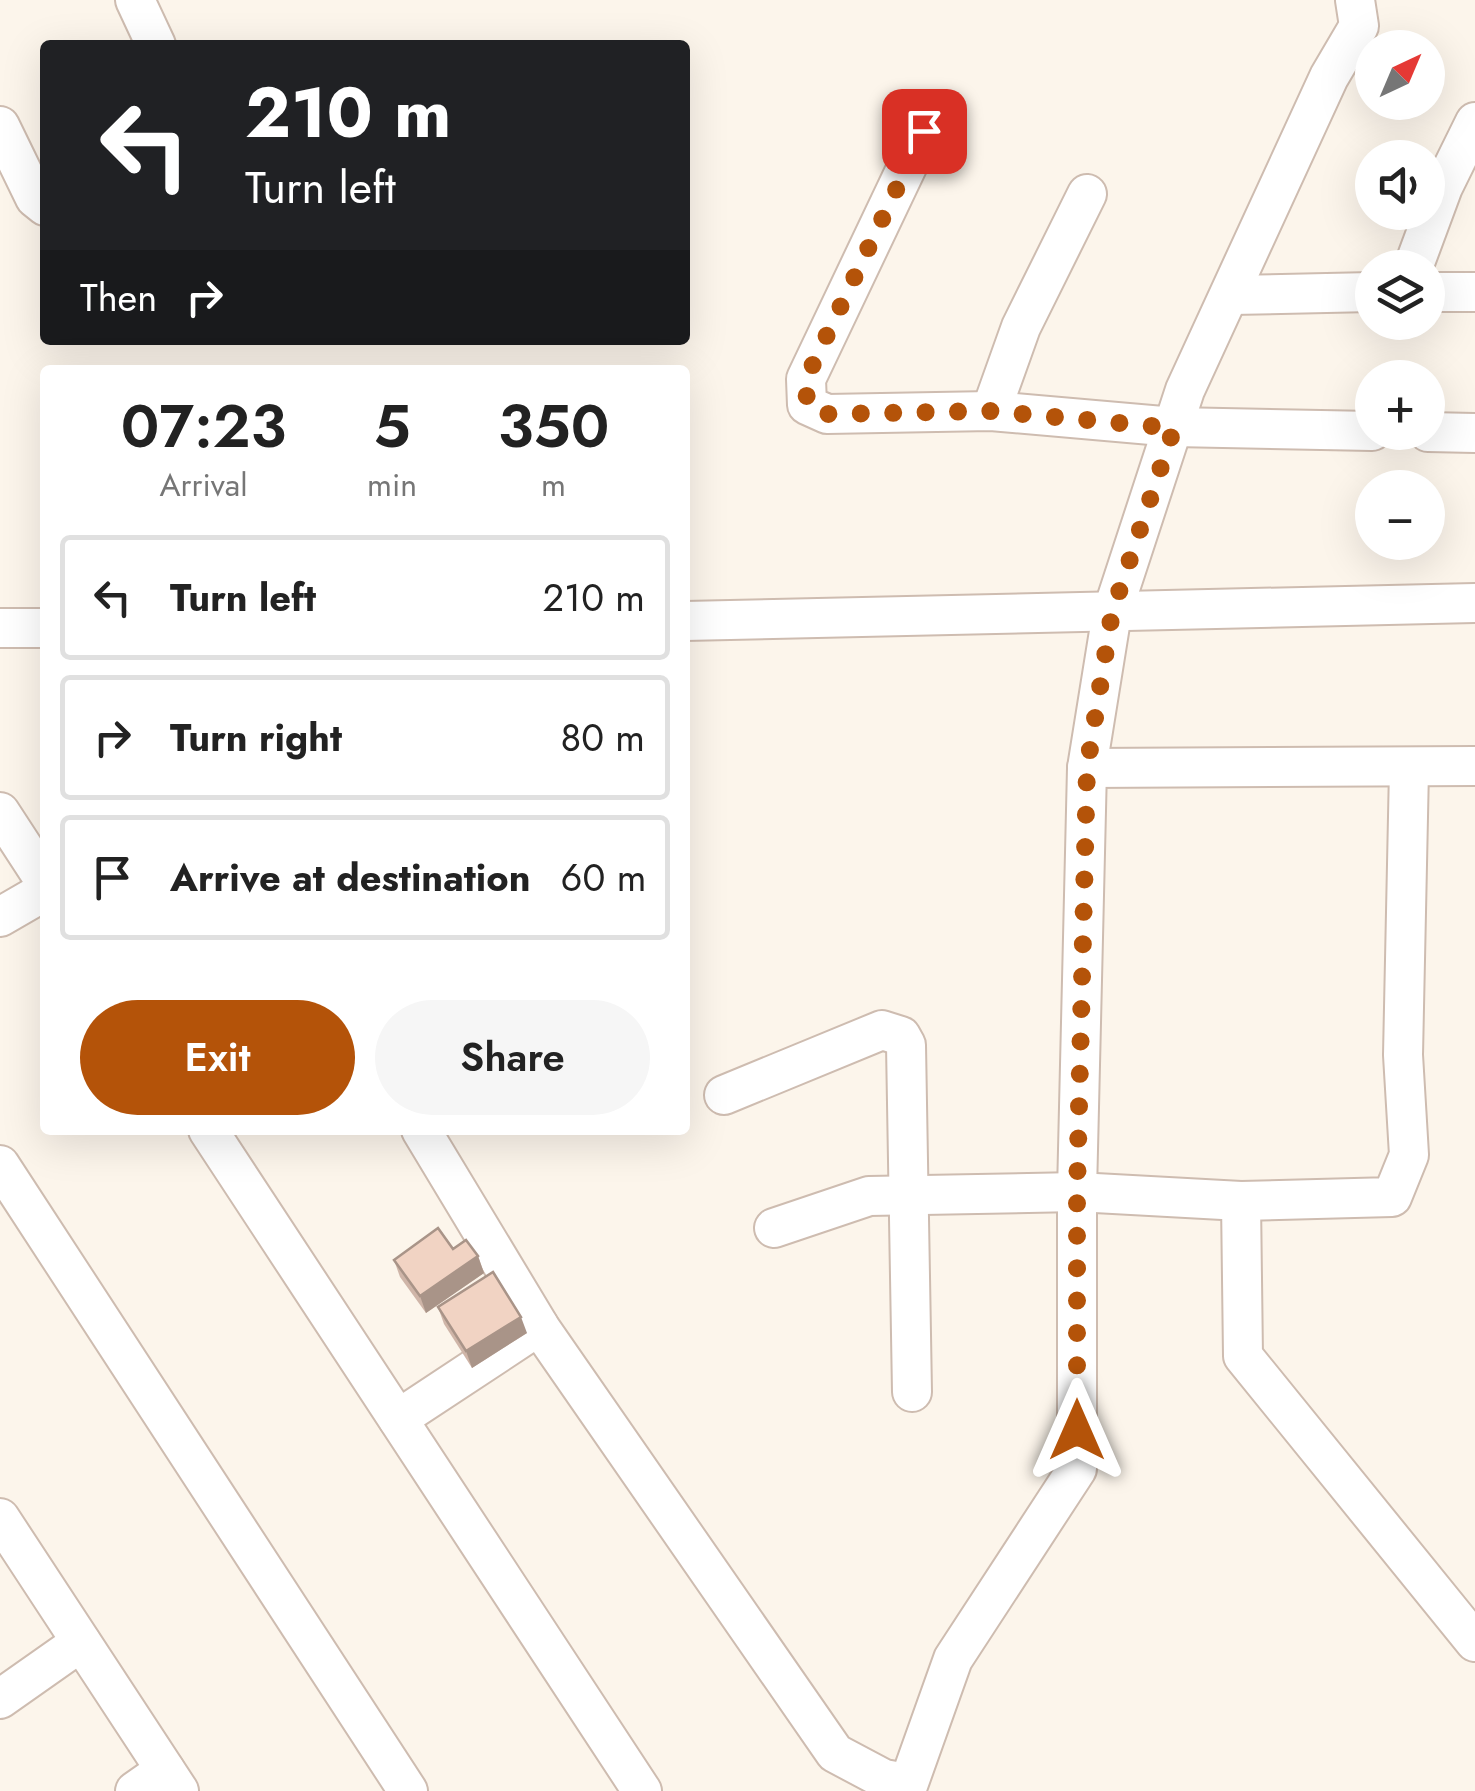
<!DOCTYPE html>
<html lang="en">
<head>
<meta charset="utf-8">
<style>
  body { margin:0; font-family:Jost,sans-serif; background:#f6f6f6; color:#222; height:100vh; display:flex; flex-direction:column; font-size:38px; white-space:nowrap }
  * { box-sizing:border-box; margin:0 }
  p { font-size:32px; color:#767676 }
  .icon { flex:none; width:55px; height:55px; fill:none; stroke:currentColor; stroke-width:2; stroke-linecap:round; stroke-linejoin:round }
  .map { position:relative; flex:1; overflow:hidden }
  .details { position:absolute; left:40px; top:365px; width:650px; height:770px; display:flex; flex-direction:column; background:#fff; border-radius:10px; box-shadow:0 10px 40px #0002 }
  .details>* { flex:none }
  .guide { position:absolute; left:40px; top:40px; width:650px; height:305px; border-radius:10px; box-shadow:0 10px 40px #0002; background:#202124; color:#fff; overflow:hidden }
  .needle { width:65px; rotate:44deg }
  .controls { position:absolute; left:1355px; top:30px; display:grid; gap:20px }
  .controls a { display:grid; place-items:center; width:90px; height:90px; border-radius:50%; background:#fff; box-shadow:0 10px 40px #0002; font-size:50px }
  .pin { position:absolute; display:grid; place-items:center; width:85px; height:85px; color:#fff; margin:-42px; border-radius:20px; box-shadow:0 5px 15px #0006 }
  .me { position:absolute; width:110px; margin:-55px; rotate:0deg; stroke-linejoin:round; filter:drop-shadow(0 0 8px #0008) }
  .turn { display:flex; align-items:center; gap:35px; height:210px; padding:0 40px; font-size:45px }
  .turn .icon { width:130px; height:130px; stroke-width:2.5 }
  .turn b { display:block; font-size:70px; line-height:85px }
  .then { display:flex; align-items:center; height:95px; padding:0 40px; background:#0003; gap:20px; font-size:38px }
  .eta { display:flex; justify-content:space-evenly; align-items:center; height:170px; text-align:center }
  .eta b { font-size:60px; font-weight:600; line-height:70px }
  .button { display:flex; gap:20px; margin-top:auto; padding:20px 40px }
  .button a { flex:1; height:115px; border-radius:60px; background:#b45309; color:#fff; font-size:40px; font-weight:600; line-height:115px; text-align:center }
  .button a+a { background:#f6f6f6; color:#222 }
  ul { padding:0; list-style:none }
  li { display:flex; align-items:center; gap:30px; height:125px; margin:0 20px 15px; padding:0 20px; border:5px solid #e0e0e0; border-radius:10px }
  li div { flex:1 }
  li b { display:block; font-size:38px }
  li em { font-style:normal }
  .map>svg:first-child { display:block }
  .lines { fill:none; stroke-linecap:round; stroke-linejoin:round }
  .minor-casing { stroke:#cebcb0; stroke-width:42 }
  .minor { stroke:#fff; stroke-width:38 }
  .wall { fill:#cfb5a8 }
  .shaded-wall { fill:#a99488 }
  .building { fill:#f1d3c3; stroke:#a99488; stroke-width:2.5 }
  .route { stroke:#b45309; stroke-width:18; stroke-dasharray:0 32.4 }
</style>
</head>
<body>
<div class="map">
<svg width="1475" height="1791" viewBox="0 0 1475 1791">
  <rect width="100%" height="100%" fill="#fcf5eb"/>
  <g class="lines">
    <defs>
      <g id="minor">
        <polyline points="135,0 156,45"/>
        <polyline points="0,126 35,198 45,206"/>
        <polyline points="924,131 806,379 807,405 827,414 991,411 1174,427 1372,431"/>
        <polyline points="1413,268 1443,187 1475,122"/>
        <polyline points="1428,292 1475,292"/>
        <polyline points="1232,295 1372,292"/>
        <polyline points="991,411 1021,327 1087,194"/>
        <polyline points="1428,432 1475,433"/>
        <polyline points="685,621 1475,603"/>
        <polyline points="0,628 45,628"/>
        <polyline points="1087,768 1475,766"/>
        <polyline points="0,812 45,881"/>
        <polyline points="0,917 45,891"/>
        <polyline points="724,1095 882,1030 901,1036 906,1045 912,1392"/>
        <polyline points="208,1130 642,1791"/>
        <polyline points="421,1130 541,1329 835,1753 884,1779 906,1783"/>
        <polyline points="0,1165 408,1791"/>
        <polyline points="1241,1201 1243,1356 1475,1642"/>
        <polyline points="774,1228 869,1196 1077,1192 1241,1201 1392,1197 1409,1155 1403,1055 1409,769"/>
        <polyline points="398,1419 539,1326"/>
        <polyline points="0,1518 179,1791"/>
        <polyline points="0,1699 81,1642"/>
        <polyline points="135,1791 165,1770"/>
        <polyline points="906,1791 953,1659 1077,1469 1077,1192 1087,768 1112,613 1185,390 1329,77 1359,26 1355,0"/>
      </g>
    </defs>
    <use href="#minor" class="minor-casing"/>
    <use href="#minor" class="minor"/>
  </g>
  <g class="wall">
    <polygon points="453,1249 478,1256 484,1273 426,1313 400,1277 394,1260"/>
    <polygon points="438,1307 527,1333 472,1368 444,1324"/>
  </g>
  <g class="shaded-wall">
    <polygon points="478,1256 484,1273 426,1313 420,1296"/>
    <polygon points="521,1317 527,1333 472,1368 466,1351"/>
  </g>
  <g class="building">
    <polygon points="438,1228 453,1249 466,1240 478,1256 420,1296 394,1260"/>
    <polygon points="493,1272 521,1317 466,1351 438,1307"/>
  </g>
  <g class="lines">
    <polyline class="route" points="924,131 806,379 807,405 827,414 991,411 1174,428 1112,613 1087,768 1077,1192 1077,1430"/>
  </g>
</svg>
<div class="controls">
<a><svg class="needle" viewBox="-14 -14 28 28"><path d="M0-13l5 13h-10z" fill="#e53935"/><path d="M0 13l5-13h-10z" fill="#767676"/></svg></a>
<a><svg class="icon" aria-label="sound" viewBox="0 0 24 24"><path d="M4 9h4l5-4v14l-5-4H4zM17 9q2 3 0 6"/></svg></a>
<a><svg class="icon" aria-label="layers" viewBox="0 0 24 24"><path d="M12 4l9 5-9 5-9-5zM3 14l9 5 9-5"/></svg></a>
<a>+</a>
<a>−</a>
</div>
<div class="pin" style="left:924px;top:131px;background:#d93025"><svg class="icon" aria-label="arrive" viewBox="0 0 24 24"><path d="M6 21V4h12l-3 4 3 4H6"/></svg></div>
<svg class="me" style="left:1077px;top:1430px" viewBox="-20 -20 40 40"><path d="M0-17L14 15 0 8-14 15z" fill="#b45309" stroke="#fff" stroke-width="4"/></svg>
<div class="guide">
<div class="turn"><svg class="icon" aria-label="left" viewBox="0 0 24 24"><path d="M17 20v-9H6M10 6l-5 5 5 5"/></svg><div><b>210 m</b>Turn left</div></div>
<div class="then">Then<svg class="icon" aria-label="right" viewBox="0 0 24 24"><path d="M7 20v-9h11M14 6l5 5-5 5"/></svg></div>
</div>
<section class="details">
<div class="eta">
<div><b>07:23</b><p>Arrival</p></div>
<div><b>5</b><p>min</p></div>
<div><b>350</b><p>m</p></div>
</div>
<ul>
<li><svg class="icon" aria-label="left" viewBox="0 0 24 24"><path d="M17 20v-9H6M10 6l-5 5 5 5"/></svg><div><b>Turn left</b></div><em>210 m</em></li>
<li><svg class="icon" aria-label="right" viewBox="0 0 24 24"><path d="M7 20v-9h11M14 6l5 5-5 5"/></svg><div><b>Turn right</b></div><em>80 m</em></li>
<li><svg class="icon" aria-label="arrive" viewBox="0 0 24 24"><path d="M6 21V4h12l-3 4 3 4H6"/></svg><div><b>Arrive at destination</b></div><em>60 m</em></li>
</ul>
<div class="button"><a>Exit</a><a>Share</a></div>
</section>
</div>
</body>
</html>
